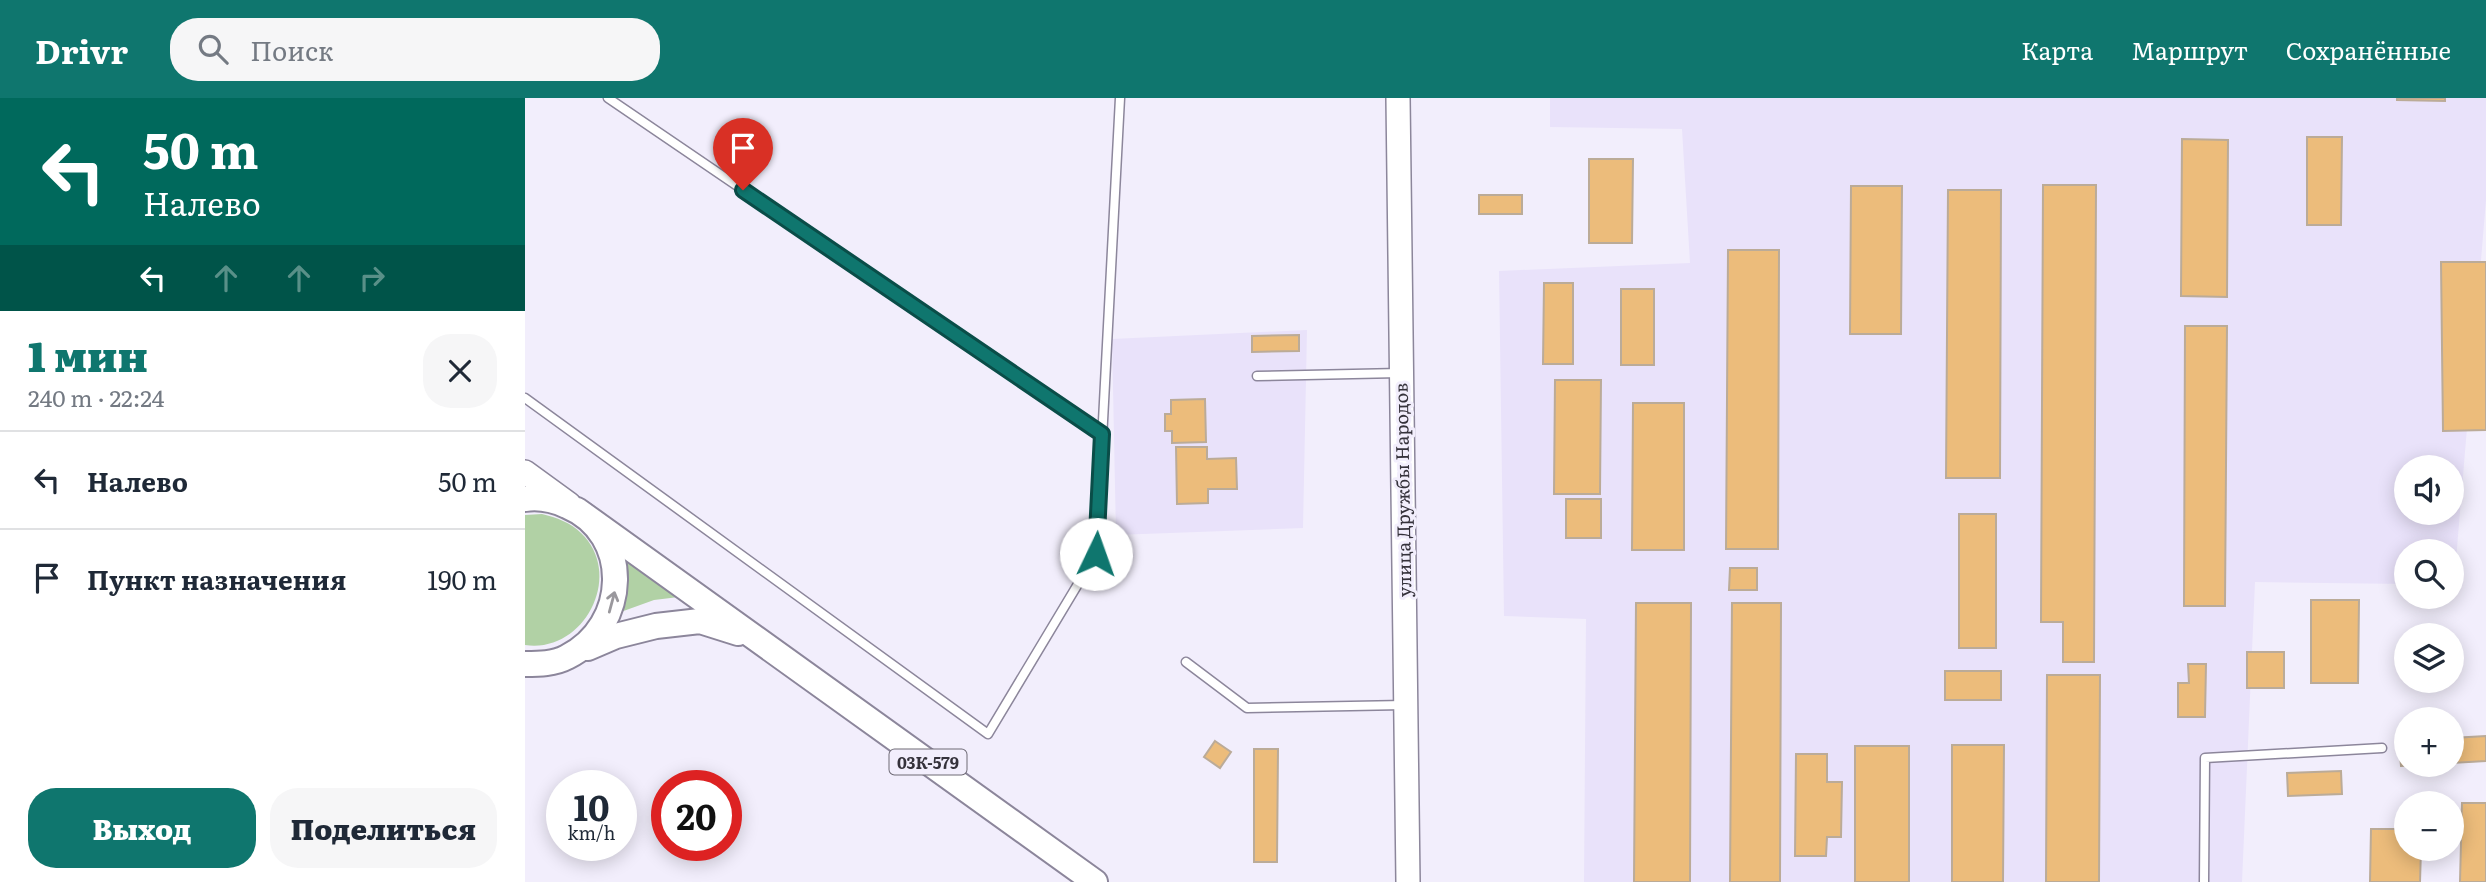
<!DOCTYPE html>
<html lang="ru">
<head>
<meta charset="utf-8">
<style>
  body { margin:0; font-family:Literata,serif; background:#f6f6f7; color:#1f2937; height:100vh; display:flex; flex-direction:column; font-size:26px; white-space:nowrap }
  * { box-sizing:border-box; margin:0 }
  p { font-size:23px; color:#747a83 }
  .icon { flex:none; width:38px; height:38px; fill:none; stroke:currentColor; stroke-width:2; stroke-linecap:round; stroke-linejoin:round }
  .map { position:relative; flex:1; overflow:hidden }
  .details { display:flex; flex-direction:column; background:#fff; width:525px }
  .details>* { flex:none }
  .top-card { background:#00695c; color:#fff; overflow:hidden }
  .buttons { position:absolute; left:1869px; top:357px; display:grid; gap:14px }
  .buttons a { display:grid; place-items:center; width:70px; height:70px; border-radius:50%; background:#fff; box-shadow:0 4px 18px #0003; font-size:35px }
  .speed { position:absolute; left:21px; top:672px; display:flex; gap:14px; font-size:35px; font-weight:700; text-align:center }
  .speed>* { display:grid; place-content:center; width:91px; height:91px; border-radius:50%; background:#fff; box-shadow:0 4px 18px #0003; line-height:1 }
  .speed small { font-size:18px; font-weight:400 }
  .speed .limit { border:10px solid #d22; background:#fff; color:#111 }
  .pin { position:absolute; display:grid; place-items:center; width:60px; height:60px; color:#fff; margin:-72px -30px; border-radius:50% 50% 50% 0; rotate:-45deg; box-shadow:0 0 7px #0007 }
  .pin .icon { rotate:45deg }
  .me { position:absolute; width:77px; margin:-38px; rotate:3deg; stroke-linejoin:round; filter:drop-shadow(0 0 5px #0008) }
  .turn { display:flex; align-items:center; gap:24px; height:147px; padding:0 28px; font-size:32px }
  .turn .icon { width:91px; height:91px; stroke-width:2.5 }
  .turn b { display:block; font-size:49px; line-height:60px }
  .lanes { display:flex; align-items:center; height:66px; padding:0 28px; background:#0003; justify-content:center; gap:35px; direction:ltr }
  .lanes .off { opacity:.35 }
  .round { display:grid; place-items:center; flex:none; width:74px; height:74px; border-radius:28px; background:#f6f6f7 }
  .headline { display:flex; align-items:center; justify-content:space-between; height:119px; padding:0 28px }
  h1 { font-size:42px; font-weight:800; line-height:52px; color:#0f766e }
  .primary-button { display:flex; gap:14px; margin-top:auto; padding:14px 28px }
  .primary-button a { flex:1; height:80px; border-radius:28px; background:#0f766e; color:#fff; font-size:28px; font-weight:800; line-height:80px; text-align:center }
  .primary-button a+a { background:#f6f6f7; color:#1f2937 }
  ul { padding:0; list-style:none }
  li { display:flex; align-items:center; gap:21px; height:98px; padding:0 28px; border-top:2px solid #e0e1e3 }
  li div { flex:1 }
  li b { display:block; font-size:26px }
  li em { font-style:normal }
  header { display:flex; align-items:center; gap:42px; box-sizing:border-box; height:98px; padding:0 35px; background:#0f766e; color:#fff }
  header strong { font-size:33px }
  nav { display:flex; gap:38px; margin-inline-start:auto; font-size:24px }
  .search { width:490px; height:63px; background:#f6f6f7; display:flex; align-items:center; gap:18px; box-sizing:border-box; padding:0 24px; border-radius:28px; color:#747a83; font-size:26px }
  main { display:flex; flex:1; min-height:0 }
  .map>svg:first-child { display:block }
  .built { fill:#e9e2fa; fill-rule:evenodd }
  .green { fill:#b1d1a5 }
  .building { fill:#ecbc7b; stroke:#bbab98; stroke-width:2 }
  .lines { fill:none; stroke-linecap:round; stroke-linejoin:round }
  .lane-casing { stroke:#8c869b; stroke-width:11 }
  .secondary-casing { stroke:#8c869b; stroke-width:26 }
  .primary-casing { stroke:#8c869b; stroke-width:28 }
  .lane { stroke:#fff; stroke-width:8 }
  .secondary { stroke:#fff; stroke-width:23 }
  .primary { stroke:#fff; stroke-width:24 }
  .oneway { stroke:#9a989d }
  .route-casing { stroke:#0a4d48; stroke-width:18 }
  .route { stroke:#0f766e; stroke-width:12 }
  .labels { text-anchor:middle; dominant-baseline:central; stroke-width:6; stroke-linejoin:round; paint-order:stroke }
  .shield { fill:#f2eefc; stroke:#6e6a75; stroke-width:2 }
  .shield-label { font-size:16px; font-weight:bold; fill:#35323b }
  .street-label { font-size:18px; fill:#35323b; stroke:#f2eefc }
</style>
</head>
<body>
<header>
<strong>Drivr</strong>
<div class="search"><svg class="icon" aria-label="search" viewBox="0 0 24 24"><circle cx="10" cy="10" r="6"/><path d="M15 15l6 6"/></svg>Поиск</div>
<nav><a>Карта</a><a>Маршрут</a><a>Сохранённые</a></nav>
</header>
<main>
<section class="details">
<div class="top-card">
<div class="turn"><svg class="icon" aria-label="left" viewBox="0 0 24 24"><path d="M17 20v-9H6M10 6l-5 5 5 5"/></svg><div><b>50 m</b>Налево</div></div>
<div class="lanes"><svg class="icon" aria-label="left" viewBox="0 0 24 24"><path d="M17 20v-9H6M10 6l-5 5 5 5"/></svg><svg class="icon off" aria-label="ahead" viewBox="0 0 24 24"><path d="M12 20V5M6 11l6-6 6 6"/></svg><svg class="icon off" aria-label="ahead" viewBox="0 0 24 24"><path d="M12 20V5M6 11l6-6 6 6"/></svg><svg class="icon off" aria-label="right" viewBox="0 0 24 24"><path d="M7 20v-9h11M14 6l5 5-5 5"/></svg></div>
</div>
<div class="headline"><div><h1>1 мин</h1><p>240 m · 22:24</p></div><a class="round"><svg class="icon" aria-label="close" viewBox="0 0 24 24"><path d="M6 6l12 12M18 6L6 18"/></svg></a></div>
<ul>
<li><svg class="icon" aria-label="left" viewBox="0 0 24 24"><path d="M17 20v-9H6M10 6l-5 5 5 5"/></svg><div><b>Налево</b></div><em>50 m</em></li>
<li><svg class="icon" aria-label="arrive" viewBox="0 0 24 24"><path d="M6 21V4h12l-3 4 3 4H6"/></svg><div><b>Пункт назначения</b></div><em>190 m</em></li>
</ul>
<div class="primary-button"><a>Выход</a><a>Поделиться</a></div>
</section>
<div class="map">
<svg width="1961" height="784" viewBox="0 0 1961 784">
  <rect width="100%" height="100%" fill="#f2eefc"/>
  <g class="built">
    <path d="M1025 0H1961V102L1929 486H1927V453H1881V486L1730 484 1717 784H1059L1061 521 979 518 974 173 1165 165 1157 31 1025 29ZM1881 369H1927V415H1881Z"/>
    <polygon points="782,232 778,430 591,437 587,241"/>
  </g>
  <g class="green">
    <path d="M17 416C32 420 45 424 56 435 100 477 59 556 0 547V417Z"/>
    <polygon points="98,453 162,498 129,502 93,515"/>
  </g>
  <g class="building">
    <polygon points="1872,0 1920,0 1920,3 1872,2"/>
    <polygon points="1782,39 1817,39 1816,127 1782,127"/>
    <polygon points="1657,41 1703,42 1702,199 1656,198"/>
    <polygon points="1064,61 1108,61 1107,145 1064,145"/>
    <polygon points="1518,87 1571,87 1569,564 1538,564 1538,524 1516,524"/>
    <polygon points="1326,88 1377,88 1376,236 1325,236"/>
    <polygon points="1423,92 1476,92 1475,380 1421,380"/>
    <rect x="954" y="97" width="43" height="19"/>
    <polygon points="1203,152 1254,152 1253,451 1201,451"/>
    <polygon points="1916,164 1961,164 1961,332 1918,333"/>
    <polygon points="1019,185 1048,185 1048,266 1018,266"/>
    <rect x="1096" y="191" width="33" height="76"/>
    <polygon points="1660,228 1702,228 1700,508 1659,508"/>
    <polygon points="774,237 774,253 727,254 727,238"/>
    <polygon points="1030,282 1076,282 1075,396 1029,396"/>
    <polygon points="680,301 681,344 647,345 647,333 640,333 640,316 646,316 646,302"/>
    <polygon points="1108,305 1159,305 1159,452 1107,452"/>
    <polygon points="651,349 682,349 682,361 711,360 712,391 683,391 683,405 652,406"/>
    <rect x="1041" y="401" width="35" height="39"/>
    <rect x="1434" y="416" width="37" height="134"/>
    <polygon points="1205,470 1232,470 1232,492 1204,492"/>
    <polygon points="1786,502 1834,502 1833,585 1786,585"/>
    <polygon points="1111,505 1166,505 1165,784 1109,784"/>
    <polygon points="1207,505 1256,505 1255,784 1205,784"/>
    <rect x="1722" y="554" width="37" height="36"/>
    <polygon points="1663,566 1681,566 1680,619 1653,619 1653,585 1664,585"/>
    <rect x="1420" y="573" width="56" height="29"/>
    <polygon points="1522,577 1575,577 1574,784 1521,784"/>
    <polygon points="1961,638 1961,663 1927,665 1927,640"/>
    <polygon points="690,643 706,654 695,670 679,659"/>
    <polygon points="1881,643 1881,667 1899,667 1876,668 1874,644"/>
    <polygon points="1427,647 1479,647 1478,784 1427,784"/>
    <rect x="1330" y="648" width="54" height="136"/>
    <polygon points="729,651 753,651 752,764 729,764"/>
    <polygon points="1271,656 1302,656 1302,684 1317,684 1316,739 1302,739 1301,758 1270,758"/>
    <polygon points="1816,673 1817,696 1763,698 1762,675"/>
    <polygon points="1937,705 1961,705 1961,784 1935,784"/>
    <polygon points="1846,731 1881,731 1881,751 1896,751 1895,784 1845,784"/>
  </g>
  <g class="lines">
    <defs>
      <g id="lane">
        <polyline points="83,0 577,336"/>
        <polyline points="732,278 875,275"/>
        <polyline points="0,300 463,636 571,456 595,0"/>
        <polyline points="661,564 722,610 879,607"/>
        <polyline points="1679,784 1680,660 1857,650"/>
      </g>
      <g id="secondary">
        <polyline points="873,0 883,784"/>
        <polyline points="0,374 44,406"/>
      </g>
      <g id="primary">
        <path d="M0 401C14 399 29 402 42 408 108 436 104 528 42 559 29 566 14 566 0 566"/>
        <polyline points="52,412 570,784"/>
        <polyline points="63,550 91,538 131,528 175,523 213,535"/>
      </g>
    </defs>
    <use href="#lane" class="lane-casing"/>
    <use href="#secondary" class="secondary-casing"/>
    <use href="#primary" class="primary-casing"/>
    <use href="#lane" class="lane"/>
    <use href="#secondary" class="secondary"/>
    <use href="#primary" class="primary"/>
  </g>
  <defs><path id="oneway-shaft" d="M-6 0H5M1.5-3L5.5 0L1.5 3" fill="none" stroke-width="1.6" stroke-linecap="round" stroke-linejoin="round" transform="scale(1.75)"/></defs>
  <use class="oneway" href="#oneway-shaft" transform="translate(87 504) rotate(-75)"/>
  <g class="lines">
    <defs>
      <polyline id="route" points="218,92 577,336 571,456"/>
    </defs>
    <use href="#route" class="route-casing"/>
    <use href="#route" class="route"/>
  </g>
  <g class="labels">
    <rect class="shield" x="364.5" y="651.5" width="77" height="25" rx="5"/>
    <g class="shield-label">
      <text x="403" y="664">03К-579</text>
    </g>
    <g class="street-label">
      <text transform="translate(877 392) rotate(-91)">улица Дружбы Народов</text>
    </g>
  </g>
</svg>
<div class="buttons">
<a><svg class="icon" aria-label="sound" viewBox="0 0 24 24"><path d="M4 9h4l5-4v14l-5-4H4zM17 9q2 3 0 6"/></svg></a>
<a><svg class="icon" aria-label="search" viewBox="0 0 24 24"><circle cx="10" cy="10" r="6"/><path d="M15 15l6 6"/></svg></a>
<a><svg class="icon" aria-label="layers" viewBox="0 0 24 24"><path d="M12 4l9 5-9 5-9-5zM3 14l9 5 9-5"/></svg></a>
<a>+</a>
<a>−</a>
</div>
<div class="speed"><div>10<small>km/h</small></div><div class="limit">20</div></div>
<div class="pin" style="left:218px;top:92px;background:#d93025"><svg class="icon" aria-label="arrive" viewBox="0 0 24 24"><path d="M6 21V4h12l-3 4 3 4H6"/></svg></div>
<svg class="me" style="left:571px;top:456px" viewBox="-20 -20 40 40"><circle r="19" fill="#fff"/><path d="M0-13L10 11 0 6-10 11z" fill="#0f766e"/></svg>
</div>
</main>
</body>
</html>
